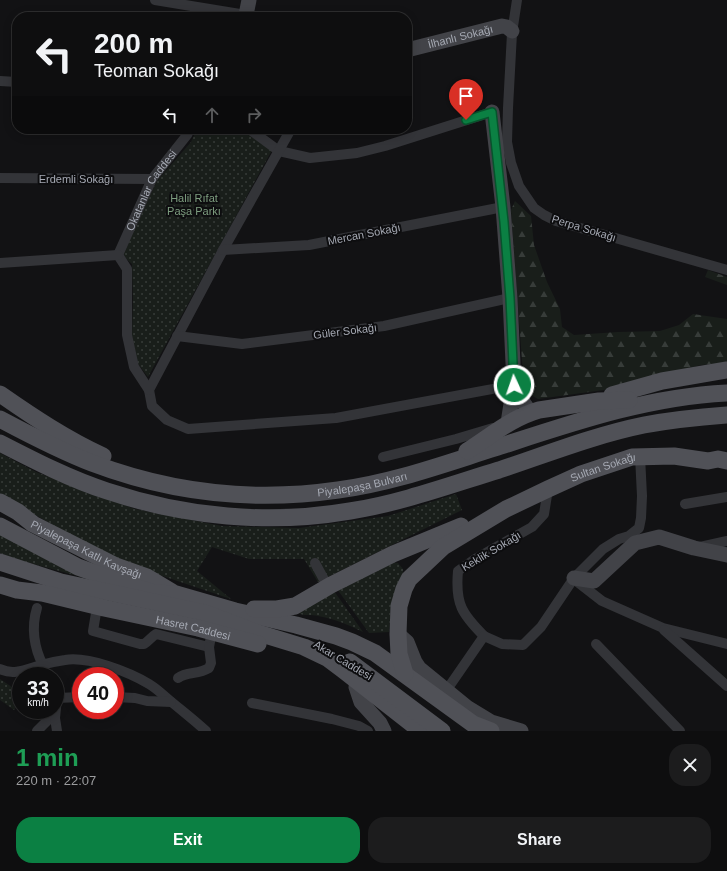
<!DOCTYPE html>
<html lang="en">
<head>
<meta charset="utf-8">
<style>
  body { margin:0; font-family:Arial,sans-serif; background:#1c1c1d; color:#f1f3f6; height:100vh; display:flex; flex-direction:column; font-size:15px; white-space:nowrap }
  * { box-sizing:border-box; margin:0 }
  p { font-size:13px; color:#9b9c9e }
  .icon { flex:none; width:22px; height:22px; fill:none; stroke:currentColor; stroke-width:2; stroke-linecap:round; stroke-linejoin:round }
  .map { position:relative; height:731px; overflow:hidden }
  .sheet { display:flex; flex-direction:column; background:#0e0e0f; flex:1 }
  .sheet>* { flex:none }
  .guide { position:absolute; left:12px; top:12px; width:400px; height:122px; border-radius:16px; box-shadow:0 2px 10px #0003,0 0 0 1px #2e2e2f; background:#0e0e0f; color:#f1f3f6; overflow:hidden }
  .speed { position:absolute; left:12px; top:667px; display:flex; gap:8px; font-size:20px; font-weight:700; text-align:center }
  .speed>* { display:grid; place-content:center; width:52px; height:52px; border-radius:50%; background:#0e0e0f; box-shadow:0 2px 10px #0003,0 0 0 1px #2e2e2f; line-height:1 }
  .speed small { font-size:10px; font-weight:400 }
  .speed .limit { border:6px solid #d22; background:#fff; color:#111 }
  .pin { position:absolute; display:grid; place-items:center; width:34px; height:34px; color:#fff; margin:-41px -17px; border-radius:50% 50% 50% 0; rotate:-45deg; box-shadow:0 0 4px #0007 }
  .pin .icon { rotate:45deg }
  .me { position:absolute; width:44px; margin:-22px; rotate:357deg; stroke-linejoin:round; filter:drop-shadow(0 0 3px #0008) }
  .turn { display:flex; align-items:center; gap:14px; height:84px; padding:0 16px; font-size:18px }
  .turn .icon { width:52px; height:52px; stroke-width:2.5 }
  .turn b { display:block; font-size:28px; line-height:34px }
  .lanes { display:flex; align-items:center; height:38px; padding:0 16px; background:#0003; justify-content:center; gap:20px; direction:ltr }
  .lanes .off { opacity:.35 }
  .round { display:grid; place-items:center; flex:none; width:42px; height:42px; border-radius:16px; background:#1c1c1d }
  .summary { display:flex; align-items:center; justify-content:space-between; height:68px; padding:0 16px }
  h1 { font-size:24px; font-weight:800; line-height:30px; color:#1e9e55 }
  .primary-button { display:flex; gap:8px; margin-top:auto; padding:8px 16px }
  .primary-button a { flex:1; height:46px; border-radius:16px; background:#0b8043; color:#fff; font-size:16px; font-weight:800; line-height:46px; text-align:center }
  .primary-button a+a { background:#1c1c1d; color:#f1f3f6 }
  .map>svg:first-child { display:block }
  .grass { fill:url(#grass-dots) }
  .forest { fill:url(#forest-firs) }
  .lines { fill:none; stroke-linecap:round; stroke-linejoin:round }
  .street { stroke:#333438; stroke-width:10 }
  .secondary { stroke:#424348; stroke-width:15 }
  .primary { stroke:#505157; stroke-width:17 }
  .route-casing { stroke:#07532c; stroke-width:10 }
  .route { stroke:#0b8043; stroke-width:7 }
  .labels { text-anchor:middle; dominant-baseline:central; stroke-width:4; stroke-linejoin:round; paint-order:stroke }
  .street-label { font-size:11px; fill:#a5a9b3; stroke:#0d0d0f }
  .park-label { font-size:11px; fill:#7d9d7f; stroke:#0d0d0f }
</style>
</head>
<body>
<div class="map">
<svg width="727" height="731" viewBox="0 0 727 731">
  <defs>
    <pattern id="grass-dots" width="8" height="8" patternUnits="userSpaceOnUse"><rect width="8" height="8" fill="#191e1a"/><path d="M2 2h.1M6 6h.1" fill="none" stroke="#373c39" stroke-width="1.8" stroke-linecap="round"/></pattern>
    <pattern id="forest-firs" width="22" height="20" patternUnits="userSpaceOnUse"><rect width="22" height="20" fill="#191e1a"/><path d="M5 1l3.5 6h-7zM16 11l3.5 6h-7z" fill="#373c39"/></pattern>
  </defs>
  <rect width="100%" height="100%" fill="#121214"/>
  <g class="grass">
    <polygon points="197,129 241,129 272,150 148,377 138,364 132,337 133,298 132,264 122,255 157,181 191,142"/>
    <polygon points="0,453 36,472 135,509 222,526 299,528 388,516 456,494 462,510 318,582 304,559 249,559 212,547 197,571 231,599 115,560 0,495"/>
    <polygon points="0,534 103,583 19,560 0,553"/>
    <polygon points="392,562 398,563 403,569 403,573 391,605 389,632 369,633 337,589"/>
    <path d="M334 591 363 632C349 625 335 619 318 616 312 614 305 616 300 614L299 612Z"/>
    <polygon points="0,679 21,693 21,700 14,710 0,700"/>
  </g>
  <g class="forest">
    <polygon points="515,201 531,216 534,245 547,282 560,309 562,327 574,335 618,332 660,331 679,325 693,314 727,319 727,363 701,365 604,390 538,399 529,394 524,388 511,210"/>
    <polygon points="708,270 727,277 727,285 705,277"/>
  </g>
  <g class="lines">
    <g class="street">
      <polyline points="155,0 246,15 245,17"/>
      <polyline points="517,0 512,33 508,108 507,142 511,163 519,186 534,208 544,215 556,221 727,270"/>
      <polyline points="0,81 17,82"/>
      <polyline points="249,129 279,151 310,158 357,153 385,146 492,112"/>
      <polyline points="291,129 223,250 149,390 152,406 167,420 188,429 336,418 514,385"/>
      <polyline points="0,178 152,179"/>
      <polyline points="223,250 309,245 503,207"/>
      <path id="s1" d="M118 255 152 179 187 135 190 129"/>
      <polyline points="118,255 127,269 127,335 134,367 149,390"/>
      <polyline points="0,263 118,255"/>
      <polyline points="177,336 242,344 384,326 510,298"/>
      <polyline points="383,457 456,439 493,428"/>
      <polyline points="685,504 727,497"/>
      <polyline points="700,547 727,541"/>
      <polyline points="315,563 328,587"/>
      <polyline points="575,580 602,601 663,628 727,644"/>
      <path d="M97 607 93 631 140 644H144C149 641 151 637 156 634L209 647 212 631"/>
      <path d="M37 608C31 627 34 648 43 665"/>
      <polyline points="664,630 727,686"/>
      <path d="M484 636C462 614 455 604 458 571L475 559 532 527 544 514 548 489"/>
      <polyline points="596,644 680,731"/>
      <path d="M0 669C14 676 27 669 41 665 48 663 58 661 65 660 88 656 129 672 149 684 156 688 162 694 168 699 181 710 194 720 206 731"/>
      <path d="M178 678C187 671 198 675 209 668L211 663 209 647"/>
      <polyline points="446,691 484,636 502,644 523,645 541,627 574,578 603,549 619,539 629,536 639,528 641,518 642,496 640,456"/>
      <polyline points="115,697 135,698 147,701 171,702"/>
      <polyline points="252,703 332,719 359,726 368,731"/>
      <polyline points="37,731 48,720 55,718"/>
      <polyline points="57,731 55,718 57,698 81,697"/>
    </g>
    <g class="secondary">
      <polyline points="249,0 246,15 250,17"/>
      <path id="s2" d="M407 50 502 26 507 27 512 31"/>
      <polyline points="492,112 503,207 510,298 514,385 508,423"/>
      <polyline points="514,385 523,402 530,412"/>
      <polyline points="574,578 594,581 635,543 659,537 694,548 727,555"/>
      <polyline points="398,634 407,642 415,662 419,668 468,708 491,722 521,731"/>
      <polyline points="356,687 361,702 380,723 384,731"/>
    </g>
    <g class="primary">
      <path d="M0 394C33 417 66 439 103 456"/>
      <polyline points="612,395 662,381 727,370"/>
      <path id="s3" d="M0 419C30 435 61 451 92 463 171 493 255 502 338 490 392 483 444 464 495 448 572 423 646 397 727 393"/>
      <path d="M0 443C35 461 70 479 107 491 185 517 269 525 350 511 401 503 450 485 499 470 547 454 595 435 644 425 671 420 700 417 727 415"/>
      <path d="M467 451C491 436 511 418 539 410L599 401 629 400"/>
      <path id="s4" d="M0 502 18 512 33 524 116 566 147 577 172 592"/>
      <polyline points="0,526 78,567 114,580 154,593 176,594 235,611 296,625 336,636 352,642 375,653 473,724 491,731"/>
      <polyline points="0,562 61,582 205,613 252,631 304,647 327,658 343,670 421,731"/>
      <path id="s5" d="M0 585 17 590 42 593 104 608 198 628 258 644"/>
      <polyline points="254,609 277,609 295,606 331,585 393,554 461,526"/>
      <polyline points="350,662 442,731"/>
      <path id="s6" d="M405 674 399 654 398 634 399 606 404 589 409 579 443 547 506 509 548 489 581 474 632 457 674 456 708 461 718 459 727 461"/>
    </g>
  </g>
  <g class="lines">
    <defs>
      <polyline id="route" points="466,120 492,112 504,222 510,298 514,385"/>
    </defs>
    <use href="#route" class="route-casing"/>
    <use href="#route" class="route"/>
  </g>
  <g class="labels">
    <g class="street-label">
      <text stroke="none"><textPath href="#s2" startOffset="55">İlhanlı Sokağı</textPath></text>
      <text x="76" y="179">Erdemli Sokağı</text>
      <text stroke="none"><textPath href="#s1" startOffset="73">Okatanlar Caddesi</textPath></text>
      <text transform="translate(584 228) rotate(17)">Perpa Sokağı</text>
      <text transform="translate(364 234) rotate(-11)">Mercan Sokağı</text>
      <text transform="translate(345 331) rotate(-7)">Güler Sokağı</text>
      <text stroke="none"><textPath href="#s6" startOffset="324">Sultan Sokağı</textPath></text>
      <text stroke="none"><textPath href="#s3" startOffset="377">Piyalepaşa Bulvarı</textPath></text>
      <text stroke="none"><textPath href="#s4" startOffset="99">Piyalepaşa Katlı Kavşağı</textPath></text>
      <text transform="translate(491 551) rotate(-31)">Keklik Sokağı</text>
      <text stroke="none"><textPath href="#s5" startOffset="198">Hasret Caddesi</textPath></text>
      <text transform="translate(343 660) rotate(31)">Akar Caddesi</text>
    </g>
    <g class="park-label">
      <text x="194" y="198">Halil Rıfat<tspan x="194" dy="13">Paşa Parkı</tspan></text>
    </g>
  </g>
</svg>
<div class="speed"><div>33<small>km/h</small></div><div class="limit">40</div></div>
<div class="pin" style="left:466px;top:120px;background:#d93025"><svg class="icon" aria-label="arrive" viewBox="0 0 24 24"><path d="M6 21V4h12l-3 4 3 4H6"/></svg></div>
<svg class="me" style="left:514px;top:385px" viewBox="-20 -20 40 40"><circle r="17" fill="#0b8043" stroke="#fff" stroke-width="3"/><path d="M0-11L8 9 0 5-8 9z" fill="#fff"/></svg>
<div class="guide">
<div class="turn"><svg class="icon" aria-label="left" viewBox="0 0 24 24"><path d="M17 20v-9H6M10 6l-5 5 5 5"/></svg><div><b>200 m</b>Teoman Sokağı</div></div>
<div class="lanes"><svg class="icon" aria-label="left" viewBox="0 0 24 24"><path d="M17 20v-9H6M10 6l-5 5 5 5"/></svg><svg class="icon off" aria-label="ahead" viewBox="0 0 24 24"><path d="M12 20V5M6 11l6-6 6 6"/></svg><svg class="icon off" aria-label="right" viewBox="0 0 24 24"><path d="M7 20v-9h11M14 6l5 5-5 5"/></svg></div>
</div>
</div>
<section class="sheet">
<div class="summary"><div><h1>1 min</h1><p>220 m · 22:07</p></div><a class="round"><svg class="icon" aria-label="close" viewBox="0 0 24 24"><path d="M6 6l12 12M18 6L6 18"/></svg></a></div>
<div class="primary-button"><a>Exit</a><a>Share</a></div>
</section>
</body>
</html>
